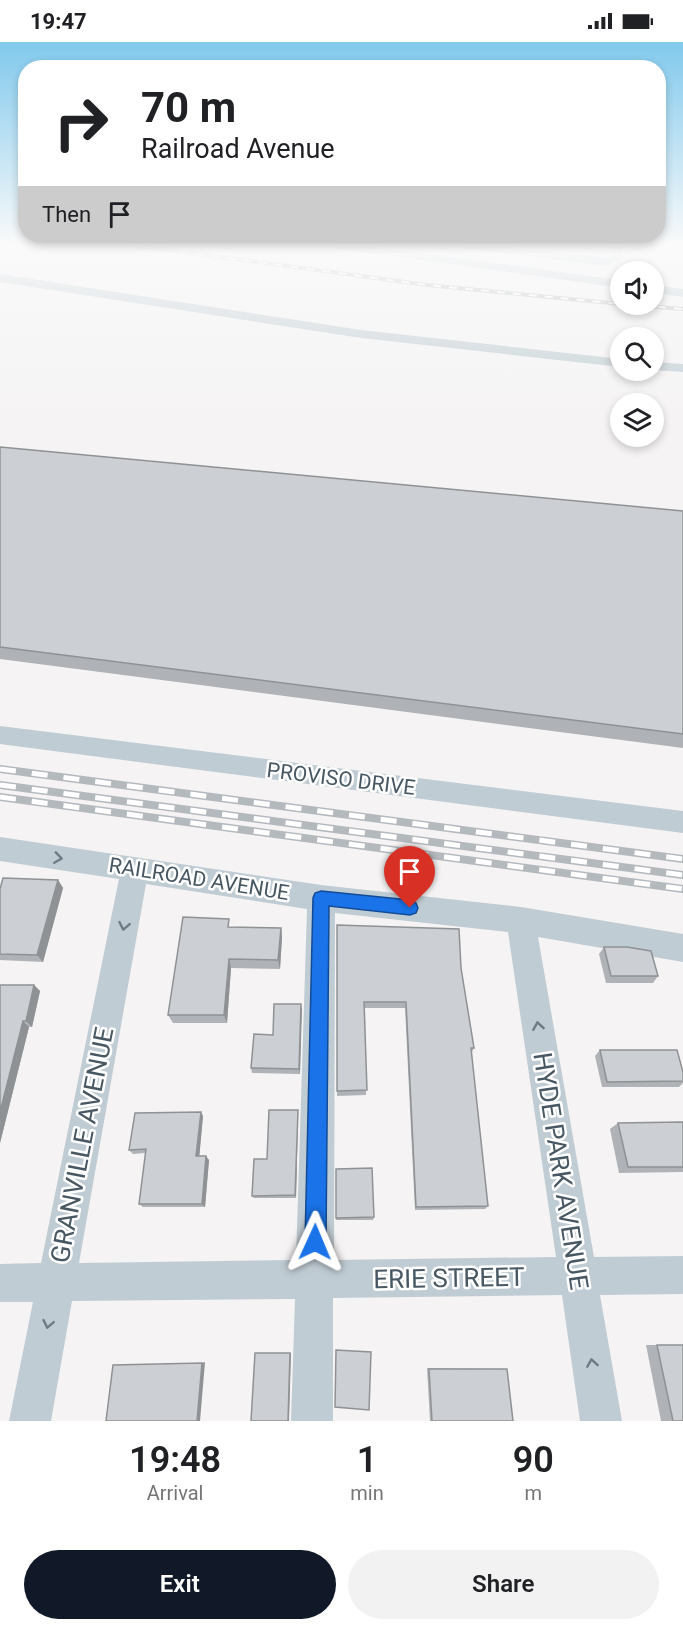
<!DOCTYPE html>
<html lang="en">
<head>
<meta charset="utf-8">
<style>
  body { margin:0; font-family:Roboto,sans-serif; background:#f2f2f2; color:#202124; height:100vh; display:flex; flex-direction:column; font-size:22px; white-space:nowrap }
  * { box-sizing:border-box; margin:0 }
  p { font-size:20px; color:#757577 }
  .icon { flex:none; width:33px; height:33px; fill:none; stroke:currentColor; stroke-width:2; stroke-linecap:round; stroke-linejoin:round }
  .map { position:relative; height:1379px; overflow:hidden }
  .panel { display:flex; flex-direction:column; background:#fff; flex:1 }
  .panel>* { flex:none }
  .top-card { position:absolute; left:18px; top:18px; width:648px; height:183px; border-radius:24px; box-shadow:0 3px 9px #0003; background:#fff; color:#202124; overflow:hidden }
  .tools { position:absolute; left:610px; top:219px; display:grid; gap:12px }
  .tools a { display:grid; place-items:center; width:54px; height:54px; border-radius:50%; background:#fff; box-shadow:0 3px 9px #0003; font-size:30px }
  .pin { position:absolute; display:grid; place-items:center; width:51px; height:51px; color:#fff; margin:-62px -26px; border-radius:50% 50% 50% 0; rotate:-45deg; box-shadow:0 0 6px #0007 }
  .pin .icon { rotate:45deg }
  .me { position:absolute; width:66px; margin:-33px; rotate:1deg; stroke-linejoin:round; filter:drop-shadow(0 0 4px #0008) }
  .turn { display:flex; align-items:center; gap:21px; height:126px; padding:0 24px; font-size:27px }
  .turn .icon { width:78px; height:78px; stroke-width:2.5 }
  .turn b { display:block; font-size:42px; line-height:51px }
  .then { display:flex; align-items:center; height:57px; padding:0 24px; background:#0003; gap:12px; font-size:22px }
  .eta { display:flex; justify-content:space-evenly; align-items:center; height:102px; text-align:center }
  .eta b { font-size:36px; font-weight:600; line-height:42px }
  .button { display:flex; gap:12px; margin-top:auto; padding:12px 24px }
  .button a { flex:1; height:69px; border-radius:36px; background:#111827; color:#fff; font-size:24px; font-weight:600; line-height:69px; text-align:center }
  .button a+a { background:#f2f2f2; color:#202124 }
  .status { display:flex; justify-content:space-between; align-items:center; height:42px; padding:0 30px; background:#fff; direction:ltr }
  .status svg { height:16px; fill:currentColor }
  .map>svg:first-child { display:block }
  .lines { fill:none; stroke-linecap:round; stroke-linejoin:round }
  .minor { fill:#c0ccd3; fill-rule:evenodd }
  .rail-far1-casing { stroke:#b4b9be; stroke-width:4 }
  .rail-casing { stroke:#b4b9be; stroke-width:8 }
  .rail-far1 { stroke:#fff; stroke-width:2; stroke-dasharray:8; stroke-linecap:butt }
  .rail { stroke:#fff; stroke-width:5; stroke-dasharray:16; stroke-linecap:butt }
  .wall { fill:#afb3b7 }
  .shaded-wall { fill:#8f9295 }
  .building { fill:#ccd0d5; stroke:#8f9295; stroke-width:1.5 }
  .oneway { stroke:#6c7b85 }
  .route { fill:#1a73e8; stroke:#114b97; stroke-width:1.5 }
  .labels { text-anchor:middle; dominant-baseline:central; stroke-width:5; stroke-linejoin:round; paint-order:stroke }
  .street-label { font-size:21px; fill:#485863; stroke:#fff }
  .near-street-label { font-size:26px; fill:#485863; stroke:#fff }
</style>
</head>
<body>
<div class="status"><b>19:47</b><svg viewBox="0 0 49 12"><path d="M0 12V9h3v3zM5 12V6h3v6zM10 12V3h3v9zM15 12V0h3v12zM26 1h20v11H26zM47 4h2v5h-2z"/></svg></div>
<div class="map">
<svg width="683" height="1379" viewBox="0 0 683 1379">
  <rect width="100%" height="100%" fill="#f5f3f3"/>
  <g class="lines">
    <g class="minor">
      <polygon points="331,203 360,203 621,238 621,246 337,206"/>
      <polygon points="458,203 491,203 606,216 611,214 610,203 622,203 623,216 607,224 464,206"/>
      <polygon points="0,232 361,288 621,317 621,325 361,296 0,240"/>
      <polygon points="654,243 683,247 683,255 654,251"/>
      <polygon points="654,320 683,322 683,330 654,328"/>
      <polygon points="0,684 683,769 683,791 0,702"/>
      <path d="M0 795 321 843 521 865 683 892V920L538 895 594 1215 683 1214V1252L600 1253 622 1379H580L562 1253 333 1256V1379H291L295 1257 72 1259 51 1379H9L33 1260H0V1222L41 1221 119 837 0 819ZM146 842 307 867 296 1218 79 1221ZM335 871 508 890 556 1215 334 1218Z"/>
    </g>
    <defs>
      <g id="rail-far1">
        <polyline points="132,203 427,243 621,262"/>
        <polyline points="626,262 683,267"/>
      </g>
      <g id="rail">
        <polyline points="0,727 683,817"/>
        <polyline points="0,743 683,833"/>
        <polyline points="0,755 683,847"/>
      </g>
    </defs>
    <use href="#rail-far1" class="rail-far1-casing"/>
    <use href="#rail" class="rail-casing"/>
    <use href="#rail-far1" class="rail-far1"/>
    <use href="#rail" class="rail"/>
  </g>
  <g class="wall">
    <polygon points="0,405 683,469 683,706 0,617"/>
    <polygon points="58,838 63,846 43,920 0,918 0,847"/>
    <polygon points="337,883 461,926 474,1006 471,1012 488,1164 485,1167 415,1168 405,966 365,966 366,1053 337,1054"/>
    <polygon points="232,885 281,886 282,895 280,927 231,926 227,981 173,981 168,973"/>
    <polygon points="604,905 658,934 653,941 606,941 599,912"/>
    <polygon points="0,943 34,943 40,949 32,985 29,985 0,1101"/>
    <polygon points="301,962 300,1032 252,1031 251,1026 273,993"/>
    <polygon points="600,1008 683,1030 683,1041 679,1045 602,1045 595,1014"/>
    <polygon points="298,1068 298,1072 296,1156 254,1156 252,1154 267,1117"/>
    <polygon points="203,1074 199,1114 209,1118 205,1165 143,1165 139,1162 146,1111 133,1112 129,1108"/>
    <polygon points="683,1080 683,1130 619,1131 610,1087 618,1081"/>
    <polygon points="336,1127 374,1175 373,1178 336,1178"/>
    <polygon points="646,1303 683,1303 683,1379 661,1379"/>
    <polygon points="427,1326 507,1327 513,1379 430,1379"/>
  </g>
  <g class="shaded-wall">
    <polygon points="58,838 63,846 43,920 37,913"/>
    <polygon points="281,886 282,895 280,927 278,918"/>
    <polygon points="229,917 231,926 227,981 224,973"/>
    <polygon points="34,943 40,949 32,985 26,979"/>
    <polygon points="301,962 302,967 300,1032 299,1027"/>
    <polygon points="23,979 29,985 0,1101 0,1070"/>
    <polygon points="298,1068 298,1072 296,1156 295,1153"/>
    <polygon points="201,1070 203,1074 199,1118 196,1114"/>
    <polygon points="206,1114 209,1118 205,1165 202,1162"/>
    <polygon points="290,1311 291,1311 289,1379 288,1379"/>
    <polygon points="205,1320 200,1379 197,1379 202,1321"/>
  </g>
  <g class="building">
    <polygon points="0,405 683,469 683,692 0,605"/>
    <polygon points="3,836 58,838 37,913 0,912 0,847"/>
    <polygon points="183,875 229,877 228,885 281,886 278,918 229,917 224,973 168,973"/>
    <polygon points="337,883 459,887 461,926 474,1006 471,1006 488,1164 416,1165 406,960 364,960 367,1048 337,1049"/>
    <polygon points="604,905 627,905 651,909 658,934 611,934"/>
    <polygon points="0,943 34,943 26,979 23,979 0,1070"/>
    <polygon points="274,962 301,962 299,1027 251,1026 254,992 273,993"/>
    <polygon points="600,1008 677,1008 683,1030 683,1039 607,1040"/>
    <polygon points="269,1068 298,1068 295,1153 252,1154 254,1117 267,1117"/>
    <polygon points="201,1070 196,1114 206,1114 202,1162 139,1162 146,1107 129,1108 135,1071"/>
    <polygon points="683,1080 683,1125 628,1125 618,1081"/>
    <polygon points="372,1126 374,1175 336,1176 336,1127"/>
    <polygon points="657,1303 683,1303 683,1379 673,1379"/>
    <polygon points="336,1308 371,1310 369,1368 335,1365"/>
    <polygon points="255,1311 290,1311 288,1379 251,1379"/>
    <polygon points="202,1321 197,1379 106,1379 113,1323"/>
    <polygon points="429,1327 507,1327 513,1379 432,1379"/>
  </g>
  <defs><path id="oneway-chevron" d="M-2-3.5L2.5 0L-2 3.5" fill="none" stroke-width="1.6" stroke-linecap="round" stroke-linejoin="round" transform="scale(1.5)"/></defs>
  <g class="oneway">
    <use href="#oneway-chevron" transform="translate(58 816) rotate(8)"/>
    <use href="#oneway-chevron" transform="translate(124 884) rotate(101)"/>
    <use href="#oneway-chevron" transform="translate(538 984) rotate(-99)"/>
    <use href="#oneway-chevron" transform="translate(48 1282) rotate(101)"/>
    <use href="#oneway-chevron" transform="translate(592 1321) rotate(-99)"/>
  </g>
  <linearGradient id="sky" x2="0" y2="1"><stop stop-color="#81c9ed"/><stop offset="0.51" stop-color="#fafafa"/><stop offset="1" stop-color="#fafafa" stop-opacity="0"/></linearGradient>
  <rect width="683" height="396" fill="url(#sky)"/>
  <polygon class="route" points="321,849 410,858 416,861 418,866 416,871 410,873 329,864 326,1200 323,1208 315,1211 308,1208 305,1200 313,856 315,851"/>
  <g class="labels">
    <g class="street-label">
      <text transform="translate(341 737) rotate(7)">PROVISO DRIVE</text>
      <text transform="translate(199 837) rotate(9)">RAILROAD AVENUE</text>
    </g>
    <g class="near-street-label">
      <text transform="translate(82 1103) rotate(-79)">GRANVILLE AVENUE</text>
      <text transform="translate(561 1129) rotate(81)">HYDE PARK AVENUE</text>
      <text transform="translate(449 1236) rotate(-1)">ERIE STREET</text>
    </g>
  </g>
</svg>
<div class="tools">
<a><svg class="icon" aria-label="sound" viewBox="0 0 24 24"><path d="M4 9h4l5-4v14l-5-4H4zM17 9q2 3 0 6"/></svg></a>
<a><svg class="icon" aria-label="search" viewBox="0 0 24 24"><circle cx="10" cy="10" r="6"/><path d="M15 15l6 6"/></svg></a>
<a><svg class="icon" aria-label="layers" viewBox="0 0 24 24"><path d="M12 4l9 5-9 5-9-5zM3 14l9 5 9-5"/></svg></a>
</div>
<div class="pin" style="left:410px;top:866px;background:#d93025"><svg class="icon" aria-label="arrive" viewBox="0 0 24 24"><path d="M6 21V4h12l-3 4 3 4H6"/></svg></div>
<svg class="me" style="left:315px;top:1200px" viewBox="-20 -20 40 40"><path d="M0-17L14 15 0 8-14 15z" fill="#1a73e8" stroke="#fff" stroke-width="4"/></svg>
<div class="top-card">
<div class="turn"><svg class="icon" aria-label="right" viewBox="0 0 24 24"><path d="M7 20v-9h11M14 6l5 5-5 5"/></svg><div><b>70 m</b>Railroad Avenue</div></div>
<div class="then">Then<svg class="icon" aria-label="arrive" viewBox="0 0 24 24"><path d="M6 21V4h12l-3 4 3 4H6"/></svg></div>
</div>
</div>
<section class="panel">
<div class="eta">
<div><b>19:48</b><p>Arrival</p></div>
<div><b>1</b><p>min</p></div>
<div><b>90</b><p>m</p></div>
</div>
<div class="button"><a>Exit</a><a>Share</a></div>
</section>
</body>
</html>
